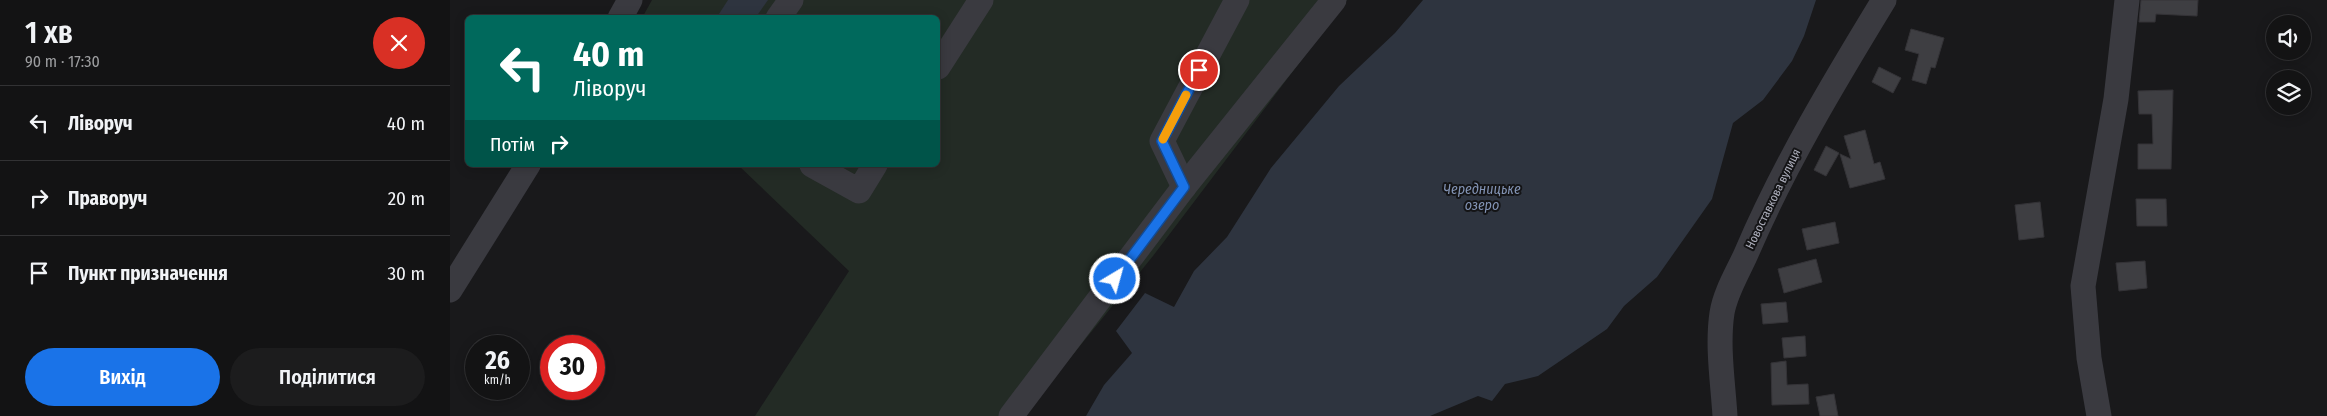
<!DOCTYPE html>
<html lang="uk">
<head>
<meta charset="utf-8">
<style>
  body { margin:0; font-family:"Fira Sans Condensed",sans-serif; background:#1c1c1d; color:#f1f3f6; height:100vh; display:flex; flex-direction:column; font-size:19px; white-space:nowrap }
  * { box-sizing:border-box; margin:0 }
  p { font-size:16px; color:#9d9ea0 }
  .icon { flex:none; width:28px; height:28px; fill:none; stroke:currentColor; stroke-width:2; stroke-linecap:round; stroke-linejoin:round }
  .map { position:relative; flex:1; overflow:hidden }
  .panel { display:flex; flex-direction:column; background:#131314; width:450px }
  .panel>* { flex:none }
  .top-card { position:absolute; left:15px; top:15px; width:475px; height:152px; border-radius:8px; box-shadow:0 2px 12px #0003,0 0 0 1px #323234; background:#00695c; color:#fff; overflow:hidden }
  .buttons { position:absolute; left:1816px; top:15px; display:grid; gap:10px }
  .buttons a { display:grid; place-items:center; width:45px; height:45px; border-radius:50%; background:#131314; box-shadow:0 2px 12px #0003,0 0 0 1px #323234; font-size:25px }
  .speed { position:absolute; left:15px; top:335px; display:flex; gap:10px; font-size:25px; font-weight:700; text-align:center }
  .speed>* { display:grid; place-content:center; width:65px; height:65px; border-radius:50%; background:#131314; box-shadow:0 2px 12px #0003,0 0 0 1px #323234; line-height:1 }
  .speed small { font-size:12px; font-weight:400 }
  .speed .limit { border:8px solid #d22; background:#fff; color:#111 }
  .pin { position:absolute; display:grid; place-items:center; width:42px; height:42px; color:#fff; margin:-21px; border:2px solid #fff; border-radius:50%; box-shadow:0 1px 5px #0007 }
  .me { position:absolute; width:55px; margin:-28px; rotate:37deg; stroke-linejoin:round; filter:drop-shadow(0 0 4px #0008) }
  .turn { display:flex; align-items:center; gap:18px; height:105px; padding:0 25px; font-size:22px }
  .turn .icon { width:65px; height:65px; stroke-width:2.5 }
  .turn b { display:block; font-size:35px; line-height:42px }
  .then { display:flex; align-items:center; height:48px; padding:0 25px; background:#0003; gap:10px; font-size:19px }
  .round { display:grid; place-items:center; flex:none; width:52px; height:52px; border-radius:26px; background:#1c1c1d }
  .summary { display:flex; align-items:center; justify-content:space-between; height:85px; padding:0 25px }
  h1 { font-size:30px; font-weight:600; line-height:38px }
  .primary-button { display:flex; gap:10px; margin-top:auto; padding:10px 25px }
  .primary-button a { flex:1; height:58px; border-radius:30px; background:#1a73e8; color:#fff; font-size:20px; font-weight:600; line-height:58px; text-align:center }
  .primary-button a+a { background:#1c1c1d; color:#f1f3f6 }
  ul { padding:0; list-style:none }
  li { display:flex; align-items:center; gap:15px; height:75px; padding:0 25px; border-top:1px solid #323234 }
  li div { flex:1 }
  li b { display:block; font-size:19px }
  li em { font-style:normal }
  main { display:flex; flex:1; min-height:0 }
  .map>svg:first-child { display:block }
  .green { fill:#232b25 }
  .water { fill:#2e343f }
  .building { fill:#3e3e42; stroke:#343337 }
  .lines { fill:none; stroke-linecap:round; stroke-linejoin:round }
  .minor { stroke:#3a3a40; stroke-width:25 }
  .route-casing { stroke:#114b97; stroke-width:12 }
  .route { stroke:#1a73e8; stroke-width:9 }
  .slow { stroke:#f59e0b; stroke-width:9 }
  .labels { text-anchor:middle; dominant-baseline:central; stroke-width:4; stroke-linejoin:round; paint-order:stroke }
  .street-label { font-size:12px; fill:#abadba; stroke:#141416 }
  .water-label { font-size:14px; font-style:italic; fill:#8394b5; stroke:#141416 }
</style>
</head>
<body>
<main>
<section class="panel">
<div class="summary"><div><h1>1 хв</h1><p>90 m · 17:30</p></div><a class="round" style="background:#d93025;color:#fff"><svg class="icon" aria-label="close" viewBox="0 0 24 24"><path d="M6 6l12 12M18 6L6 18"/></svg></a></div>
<ul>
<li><svg class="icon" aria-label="left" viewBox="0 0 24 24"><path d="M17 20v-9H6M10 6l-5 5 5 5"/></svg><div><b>Ліворуч</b></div><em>40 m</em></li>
<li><svg class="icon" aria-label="right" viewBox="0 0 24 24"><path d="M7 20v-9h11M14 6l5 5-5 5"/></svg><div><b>Праворуч</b></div><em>20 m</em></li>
<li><svg class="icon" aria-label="arrive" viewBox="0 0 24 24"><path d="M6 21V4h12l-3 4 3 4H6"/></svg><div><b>Пункт призначення</b></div><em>30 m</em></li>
</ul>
<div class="primary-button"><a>Вихід</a><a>Поділитися</a></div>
</section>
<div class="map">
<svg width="1877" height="416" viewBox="0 0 1877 416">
  <rect width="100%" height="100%" fill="#19191b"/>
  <polygon class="green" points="202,0 897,0 703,256 573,416 305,416 399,271 288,165 488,165 488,18 192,18"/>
  <g class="water">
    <polygon points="278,0 318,0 306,17 267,17"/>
    <polygon points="973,0 1366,0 1354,36 1342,61 1313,100 1283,123 1262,199 1207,277 1174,306 1157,329 1088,376 1055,384 1042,401 1028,396 980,416 636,416 654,385 682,353 666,331 695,293 724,307 744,271 777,237 821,168 889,86 945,33"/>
  </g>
  <g class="building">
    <polygon points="1691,0 1748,0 1747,16 1706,14 1705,22 1689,22"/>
    <polygon points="1461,29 1494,38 1485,68 1481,67 1476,84 1462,80 1469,54 1455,50"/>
    <polygon points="1429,67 1451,78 1443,93 1422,82"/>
    <polygon points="1723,90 1721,169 1688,169 1688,144 1703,144 1702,114 1689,114 1688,91"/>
    <polygon points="1415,130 1424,164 1430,162 1435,179 1400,188 1390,154 1401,159 1394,136"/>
    <polygon points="1376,146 1389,153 1376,176 1364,170"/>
    <polygon points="1686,199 1716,199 1717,226 1687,226"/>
    <polygon points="1590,202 1594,237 1569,240 1565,205"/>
    <polygon points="1385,222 1389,243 1357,250 1352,229"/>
    <polygon points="1366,259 1372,282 1334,293 1328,269"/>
    <polygon points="1695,261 1697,288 1669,291 1666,263"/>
    <polygon points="1336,302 1338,322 1313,324 1311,304"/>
    <polygon points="1355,336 1356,356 1334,358 1332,338"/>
    <polygon points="1336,361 1337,385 1358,384 1359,404 1322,405 1321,363"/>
    <polygon points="1384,394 1388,416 1370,416 1366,397"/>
  </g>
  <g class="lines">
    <g class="minor">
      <polyline points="170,18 180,0"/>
      <polyline points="328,18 341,0"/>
      <polyline points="488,67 531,0"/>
      <polyline points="362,165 409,191 425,165"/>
      <polyline points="734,187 712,141 787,0"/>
      <polyline points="0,290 78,165"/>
      <polyline points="561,416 734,187 884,0"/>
      <path d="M1275 416C1273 383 1267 346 1272 313 1275 293 1288 272 1296 254 1334 165 1384 82 1434 0"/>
      <polyline points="1649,416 1639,358 1633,286 1666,99 1677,0"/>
    </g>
  </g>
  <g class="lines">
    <defs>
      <polyline id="route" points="665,279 734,187 712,141 749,70"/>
    </defs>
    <use href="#route" class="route-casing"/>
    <use href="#route" class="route"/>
    <polyline class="slow" points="713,139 736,95"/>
  </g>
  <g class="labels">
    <g class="street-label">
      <text transform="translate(1323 199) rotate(-64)">Новоставкова вулиця</text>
    </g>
    <g class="water-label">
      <text x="1032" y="189">Чередницьке<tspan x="1032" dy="16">озеро</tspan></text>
    </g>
  </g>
</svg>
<div class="buttons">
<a><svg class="icon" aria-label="sound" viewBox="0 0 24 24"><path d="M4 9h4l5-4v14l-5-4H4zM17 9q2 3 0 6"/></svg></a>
<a><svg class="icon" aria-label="layers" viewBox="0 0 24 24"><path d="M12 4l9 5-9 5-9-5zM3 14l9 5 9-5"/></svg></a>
</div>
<div class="speed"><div>26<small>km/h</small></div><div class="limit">30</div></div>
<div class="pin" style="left:749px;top:70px;background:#d93025"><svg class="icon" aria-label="arrive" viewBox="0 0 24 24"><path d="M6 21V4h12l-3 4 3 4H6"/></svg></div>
<svg class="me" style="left:665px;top:279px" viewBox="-20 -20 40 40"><circle r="17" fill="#1a73e8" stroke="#fff" stroke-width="3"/><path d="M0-11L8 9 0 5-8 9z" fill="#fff"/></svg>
<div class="top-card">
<div class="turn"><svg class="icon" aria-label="left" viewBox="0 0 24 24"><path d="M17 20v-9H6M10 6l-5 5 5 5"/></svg><div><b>40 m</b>Ліворуч</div></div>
<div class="then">Потім<svg class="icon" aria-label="right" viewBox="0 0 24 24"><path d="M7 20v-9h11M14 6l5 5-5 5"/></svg></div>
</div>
</div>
</main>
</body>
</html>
